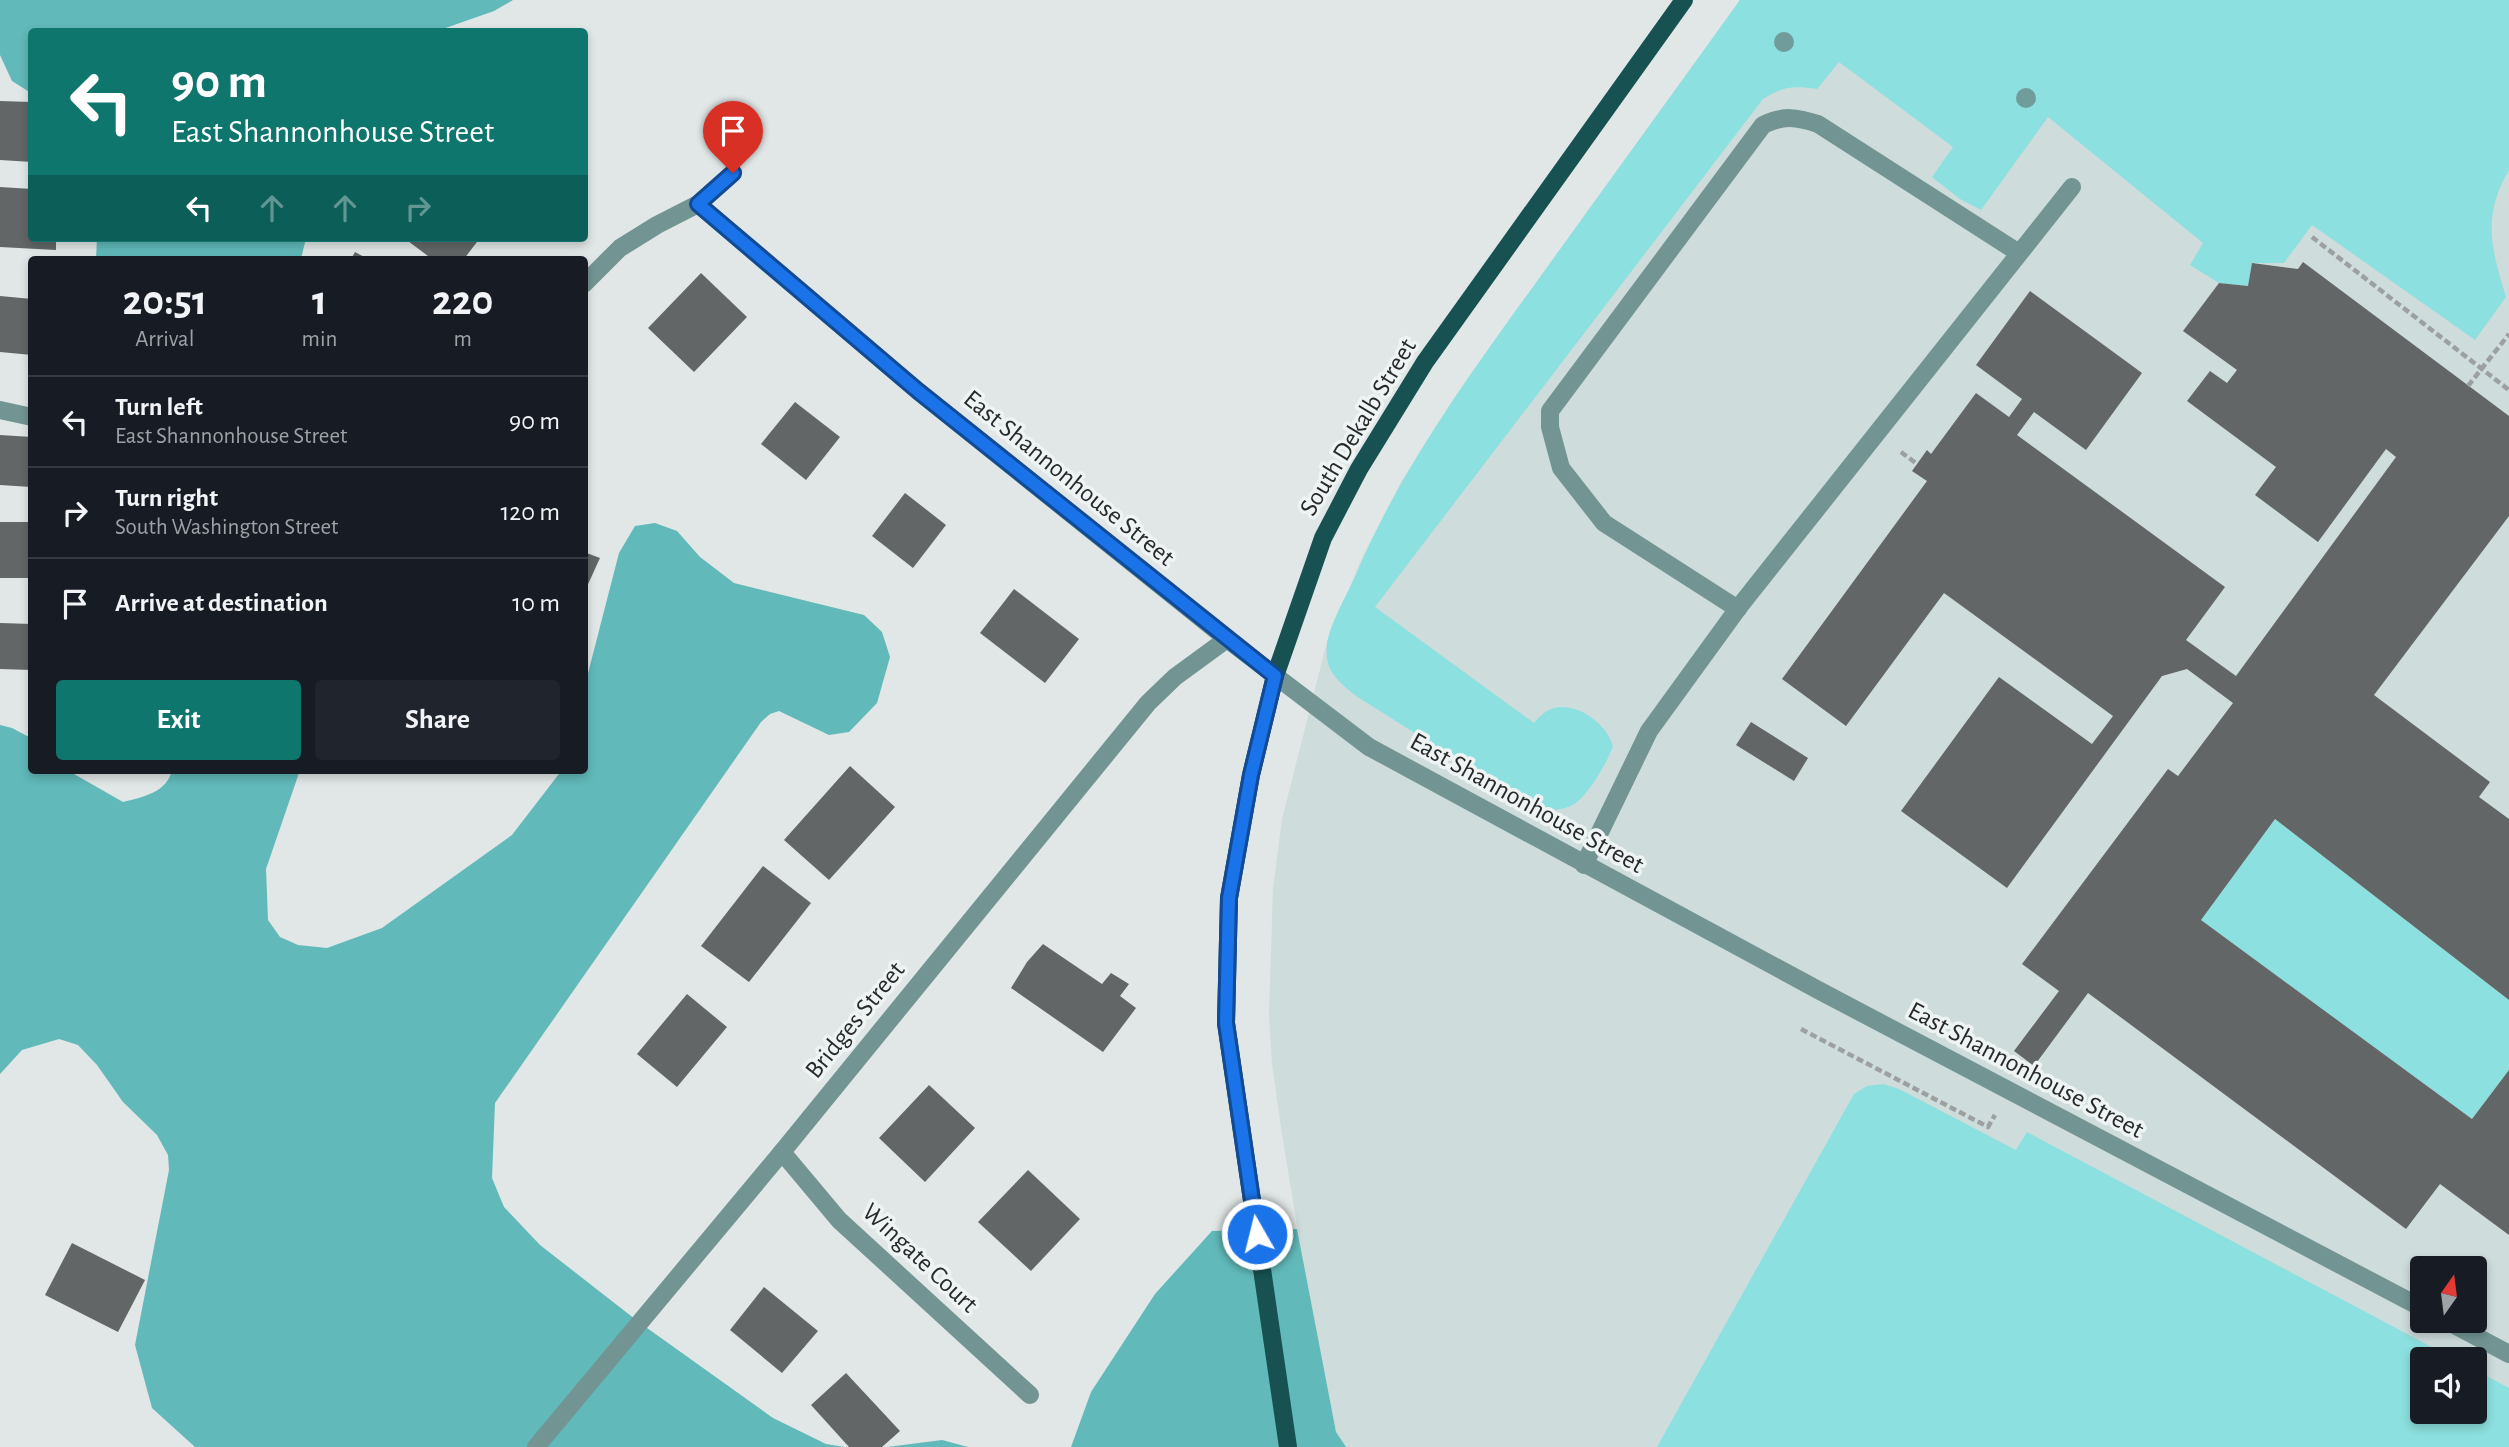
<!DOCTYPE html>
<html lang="en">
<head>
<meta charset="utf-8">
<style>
  body { margin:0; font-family:"Alegreya Sans",sans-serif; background:#20242c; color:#f1f3f6; height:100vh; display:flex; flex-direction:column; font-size:26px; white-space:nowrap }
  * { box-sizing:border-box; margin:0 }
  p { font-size:23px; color:#9ea1a6 }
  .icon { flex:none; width:38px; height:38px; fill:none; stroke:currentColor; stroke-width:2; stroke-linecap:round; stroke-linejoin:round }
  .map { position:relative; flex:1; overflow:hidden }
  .panel { position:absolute; left:28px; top:256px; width:560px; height:518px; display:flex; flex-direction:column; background:#171b24; border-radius:7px; box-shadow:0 4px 10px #0003 }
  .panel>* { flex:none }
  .hud { position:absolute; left:28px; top:28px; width:560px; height:214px; border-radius:7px; box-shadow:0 4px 10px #0003; background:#0f766e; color:#fff; overflow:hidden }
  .needle { width:46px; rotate:14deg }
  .fabs { position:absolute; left:2410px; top:1256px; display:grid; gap:14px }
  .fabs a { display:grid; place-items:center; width:77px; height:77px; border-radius:7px; background:#171b24; box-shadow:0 4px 10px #0003; font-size:35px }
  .pin { position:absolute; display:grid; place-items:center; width:60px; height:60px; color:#fff; margin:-72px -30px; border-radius:50% 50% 50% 0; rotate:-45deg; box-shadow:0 0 7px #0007 }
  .pin .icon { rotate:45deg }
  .me { position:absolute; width:77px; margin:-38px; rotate:352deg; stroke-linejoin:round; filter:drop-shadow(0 0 5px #0008) }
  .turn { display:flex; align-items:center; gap:24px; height:147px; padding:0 28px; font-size:32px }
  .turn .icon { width:91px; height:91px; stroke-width:2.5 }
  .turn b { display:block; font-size:49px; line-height:60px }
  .lanes { display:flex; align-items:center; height:66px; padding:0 28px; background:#0003; justify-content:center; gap:35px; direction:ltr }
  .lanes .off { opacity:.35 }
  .eta { display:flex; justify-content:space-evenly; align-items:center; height:119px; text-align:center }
  .eta b { font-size:42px; font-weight:600; line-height:49px }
  .cta { display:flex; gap:14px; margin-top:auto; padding:14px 28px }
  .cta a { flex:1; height:80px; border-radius:7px; background:#0f766e; color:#fff; font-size:28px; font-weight:600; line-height:80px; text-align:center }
  .cta a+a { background:#20242c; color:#f1f3f6 }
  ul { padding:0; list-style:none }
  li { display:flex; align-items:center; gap:21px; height:91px; padding:0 28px; border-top:2px solid #363941 }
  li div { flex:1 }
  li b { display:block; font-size:26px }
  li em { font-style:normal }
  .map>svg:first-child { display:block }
  .built { fill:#cedcdb; fill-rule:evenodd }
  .green { fill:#8ce0df }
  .forest { fill:#61b9b9 }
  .building { fill:#626666 }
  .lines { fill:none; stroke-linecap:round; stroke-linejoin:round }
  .path { stroke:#9ca0a0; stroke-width:4.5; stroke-dasharray:7 3.5; stroke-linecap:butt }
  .minor { stroke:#729594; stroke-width:18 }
  .major { stroke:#175151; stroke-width:18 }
  .tree { fill:#719c9c }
  .route-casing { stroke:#114b97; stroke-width:18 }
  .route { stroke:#1a73e8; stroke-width:12 }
  .labels { text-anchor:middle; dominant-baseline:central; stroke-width:7; stroke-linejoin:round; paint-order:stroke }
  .street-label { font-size:26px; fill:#282a2a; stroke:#eef3f3 }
</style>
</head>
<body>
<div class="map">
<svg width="2509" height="1447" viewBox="0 0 2509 1447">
  <rect width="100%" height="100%" fill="#e1e6e6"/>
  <path class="built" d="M1740 0H2509V1447H1339L1310 1304 1281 1128 1272 1063 1269 1016 1273 889 1282 819 1327 642 1361 560 1401 482 1455 397 1511 317ZM2422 1269H2474V1321H2422ZM2422 1360H2474V1412H2422Z"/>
  <g class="green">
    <path d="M1740 0H2509V170C2482 216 2491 248 2506 297L2475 340 2312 225 2284 263H2252L2248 286 2219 283 2190 265 2203 243 2048 117 1981 210 1960 199 1932 177 1953 147 1839 62 1817 89C1792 86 1784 86 1763 99L1375 607 1534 723C1539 717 1544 712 1551 709 1576 700 1607 724 1613 746 1607 763 1591 790 1577 802 1567 810 1552 810 1540 812L1356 696C1338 681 1324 671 1327 645 1328 628 1347 594 1355 577 1400 469 1470 374 1538 280 1605 187 1673 93 1740 0Z"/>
    <polygon points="2275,819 2509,1000 2509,1070 2472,1119 2201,920"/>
    <polygon points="1883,1084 1899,1089 2016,1150 2027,1132 2456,1360 2422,1360 2422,1412 2474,1412 2475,1370 2509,1388 2509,1447 1657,1447 1854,1094 1867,1086"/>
  </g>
  <g class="forest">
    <polygon points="0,0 513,0 494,11 437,31 32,32 31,93 12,81 0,55"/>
    <polygon points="97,238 306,238 301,259 96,259"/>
    <path d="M655 523 677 531 700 557 734 583 864 615 882 632 890 657 877 703 849 732 829 735 779 711 770 714 761 722 495 1103 492 1178 504 1207 540 1245 640 1323 773 1418 826 1444 845 1447H195L152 1408 135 1345 169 1170 168 1155 157 1135 123 1102 97 1065 78 1045 59 1039 22 1050 0 1074V725L12 728 31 738 32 770H67L123 802C142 797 167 793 172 770H300L266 869 268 920 280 937 298 945 327 948 382 928 512 835 562 770H584L585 685 619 553 635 526Z"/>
    <polygon points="1297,1229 1336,1432 1346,1447 1071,1447 1091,1392 1155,1294 1212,1231"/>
    <polygon points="942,1440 968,1447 887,1447"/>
  </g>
  <g class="building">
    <polygon points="0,101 32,102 32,162 0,160"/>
    <polygon points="0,187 32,189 32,238 56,238 56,250 0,247"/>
    <polygon points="404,238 480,238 464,259 432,259"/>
    <polygon points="355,252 368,259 351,259"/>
    <polygon points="2303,262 2509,416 2509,516 2374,695 2490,782 2479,797 2509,819 2509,1000 2275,819 2201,920 2472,1119 2509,1070 2509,1235 2440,1184 2406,1229 2088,993 2034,1066 2014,1051 2059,991 2022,964 2168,769 2178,776 2233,703 2187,669 2162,676 2007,888 1901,811 1999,677 2092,744 2113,716 1944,593 1846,726 1782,679 1927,481 1912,471 1927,450 1931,454 1976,393 2009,417 2022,399 1976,365 2030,291 2142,373 2086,450 2034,412 2017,435 2225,587 2186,640 2236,676 2396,457 2386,449 2318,542 2255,495 2276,467 2187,401 2210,371 2227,383 2237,370 2183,331 2219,283 2248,286 2252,263 2298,269"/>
    <polygon points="701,273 747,317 694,372 648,328"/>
    <polygon points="0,296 32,299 32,355 0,352"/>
    <polygon points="795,402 840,437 806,480 761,444"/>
    <polygon points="0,435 32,437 31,487 0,485"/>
    <polygon points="905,493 946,525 913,568 872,536"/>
    <rect x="0" y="522" width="32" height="56"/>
    <polygon points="584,552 600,558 584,593"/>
    <polygon points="1014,589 1079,639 1045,683 980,633"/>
    <polygon points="0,623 32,624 32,670 0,669"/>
    <polygon points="1751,722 1808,758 1794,781 1736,745"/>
    <polygon points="850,766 895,807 829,880 784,840"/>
    <polygon points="763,866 811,903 749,982 701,946"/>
    <polygon points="1043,944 1102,984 1111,973 1129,984 1120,996 1136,1008 1103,1052 1011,988 1027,962"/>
    <polygon points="687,994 727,1027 677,1087 637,1054"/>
    <polygon points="929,1085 975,1128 925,1182 879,1138"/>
    <polygon points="1028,1170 1080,1219 1031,1271 978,1222"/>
    <polygon points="72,1243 145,1280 118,1332 45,1295"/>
    <polygon points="764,1287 818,1331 782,1373 730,1330"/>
    <polygon points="846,1373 900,1431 882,1447 849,1447 811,1405"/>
  </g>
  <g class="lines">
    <g class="path">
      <polyline points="2312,237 2509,390"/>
      <polyline points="2468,386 2509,334"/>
      <polyline points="1901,452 1917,464"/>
      <polyline points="1801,1029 1988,1127 1995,1115"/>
    </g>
    <g class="minor">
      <polyline points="698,204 918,391 1227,639 1369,747 1820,991 2422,1308"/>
      <polyline points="584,284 620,248 657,225 698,204 733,173"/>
      <polyline points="0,410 32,417"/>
      <path d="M1738 609 1604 523 1561 468 1550 427V411L1763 125C1783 115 1797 117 1818 124L2019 253"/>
      <polyline points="1584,865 1649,731 1739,607 2072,187"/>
      <polyline points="782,1152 839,1220 1030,1395"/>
      <polyline points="2447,1321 2509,1354"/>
      <polyline points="536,1447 782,1152 1148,703 1175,677 1227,639"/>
    </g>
    <polyline class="major" points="1288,1447 1226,1023 1229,898 1251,775 1275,676 1323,538 1359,469 1425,362 1684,0"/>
  </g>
  <g class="tree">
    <circle cx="1784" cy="42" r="10"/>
    <circle cx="2026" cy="98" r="10"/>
  </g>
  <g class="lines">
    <defs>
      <polyline id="route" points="733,173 698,204 918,391 1275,676 1251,775 1229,898 1226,1023 1257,1234"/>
    </defs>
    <use href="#route" class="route-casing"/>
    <use href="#route" class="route"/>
  </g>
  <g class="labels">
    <g class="street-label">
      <text transform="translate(1358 427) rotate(-59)">South Dekalb Street</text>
      <text transform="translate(1069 478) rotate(39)">East Shannonhouse Street</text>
      <text transform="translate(1527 803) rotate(29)">East Shannonhouse Street</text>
      <text transform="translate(855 1020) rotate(-51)">Bridges Street</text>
      <text transform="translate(2026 1070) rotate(28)">East Shannonhouse Street</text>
      <text transform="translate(920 1258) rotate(43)">Wingate Court</text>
    </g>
  </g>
</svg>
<div class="fabs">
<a><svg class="needle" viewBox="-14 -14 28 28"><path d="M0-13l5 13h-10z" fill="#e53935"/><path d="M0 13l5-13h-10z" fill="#9ea1a6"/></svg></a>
<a><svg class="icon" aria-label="sound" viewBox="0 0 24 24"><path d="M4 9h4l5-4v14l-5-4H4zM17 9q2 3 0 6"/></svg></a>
</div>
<div class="pin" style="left:733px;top:173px;background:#d93025"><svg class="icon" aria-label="arrive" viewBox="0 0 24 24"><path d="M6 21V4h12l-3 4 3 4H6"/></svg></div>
<svg class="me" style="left:1257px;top:1234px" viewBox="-20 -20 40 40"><circle r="17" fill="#1a73e8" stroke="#fff" stroke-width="3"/><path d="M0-11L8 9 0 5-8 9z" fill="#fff"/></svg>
<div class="hud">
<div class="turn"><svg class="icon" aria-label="left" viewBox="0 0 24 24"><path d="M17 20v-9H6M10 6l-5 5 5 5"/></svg><div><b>90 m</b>East Shannonhouse Street</div></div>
<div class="lanes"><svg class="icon" aria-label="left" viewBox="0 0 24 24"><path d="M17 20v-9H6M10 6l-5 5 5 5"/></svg><svg class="icon off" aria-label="ahead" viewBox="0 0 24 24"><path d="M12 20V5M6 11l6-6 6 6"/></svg><svg class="icon off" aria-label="ahead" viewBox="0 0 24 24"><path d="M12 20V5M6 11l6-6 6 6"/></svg><svg class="icon off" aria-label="right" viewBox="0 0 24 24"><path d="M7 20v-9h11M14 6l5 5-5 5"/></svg></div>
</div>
<section class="panel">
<div class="eta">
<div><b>20:51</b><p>Arrival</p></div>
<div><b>1</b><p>min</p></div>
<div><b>220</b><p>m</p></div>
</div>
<ul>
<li><svg class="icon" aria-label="left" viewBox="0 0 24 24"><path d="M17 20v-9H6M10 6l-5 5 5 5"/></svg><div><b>Turn left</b><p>East Shannonhouse Street</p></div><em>90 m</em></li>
<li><svg class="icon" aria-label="right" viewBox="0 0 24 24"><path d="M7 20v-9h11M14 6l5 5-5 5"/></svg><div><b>Turn right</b><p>South Washington Street</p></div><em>120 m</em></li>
<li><svg class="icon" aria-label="arrive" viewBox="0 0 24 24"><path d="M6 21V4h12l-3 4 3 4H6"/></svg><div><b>Arrive at destination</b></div><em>10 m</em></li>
</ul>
<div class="cta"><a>Exit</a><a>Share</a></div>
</section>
</div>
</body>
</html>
